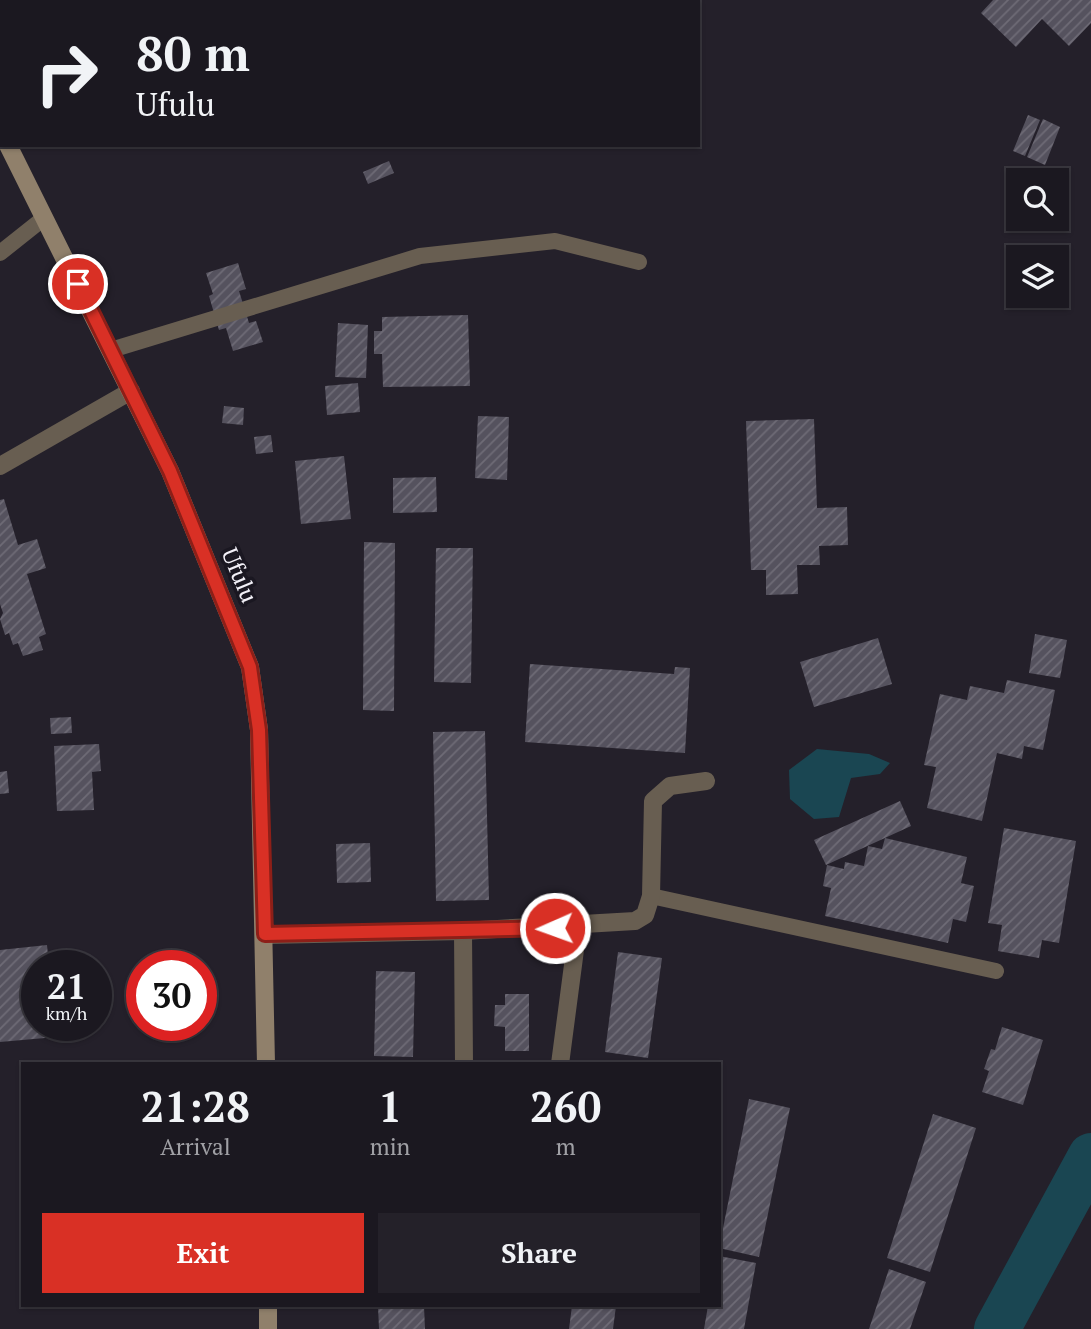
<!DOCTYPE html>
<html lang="en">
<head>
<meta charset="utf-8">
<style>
  body { margin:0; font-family:"PT Serif",serif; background:#242129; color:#f1f3f6; height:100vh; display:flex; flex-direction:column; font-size:26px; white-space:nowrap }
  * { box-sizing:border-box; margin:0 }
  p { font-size:23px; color:#a0a0a5 }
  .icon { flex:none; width:38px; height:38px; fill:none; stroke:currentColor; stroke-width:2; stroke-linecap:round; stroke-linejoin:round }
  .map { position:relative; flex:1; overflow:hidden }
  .drawer { position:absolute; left:21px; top:1062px; width:700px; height:245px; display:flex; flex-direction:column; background:#1b1820; border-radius:0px; box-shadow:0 2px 5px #0004,0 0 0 2px #39373e }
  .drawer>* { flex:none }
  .guide { position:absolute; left:0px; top:0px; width:700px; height:147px; box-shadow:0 2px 5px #0004,0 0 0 2px #39373e; background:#1b1820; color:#f1f3f6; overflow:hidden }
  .controls { position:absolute; left:1006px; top:168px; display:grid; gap:14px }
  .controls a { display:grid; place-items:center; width:63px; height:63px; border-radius:0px; background:#1b1820; box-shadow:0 2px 5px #0004,0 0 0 2px #39373e; font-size:35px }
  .speed { position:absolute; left:21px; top:950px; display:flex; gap:14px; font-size:35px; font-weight:700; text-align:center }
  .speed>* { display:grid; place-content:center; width:91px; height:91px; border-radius:50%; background:#1b1820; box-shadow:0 2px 5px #0004,0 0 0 2px #39373e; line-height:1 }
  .speed small { font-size:18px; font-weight:400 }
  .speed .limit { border:10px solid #d22; background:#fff; color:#111 }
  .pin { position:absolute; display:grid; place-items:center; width:60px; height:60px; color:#fff; margin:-30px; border:4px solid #fff; border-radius:50%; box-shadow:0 2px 7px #0007 }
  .me { position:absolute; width:77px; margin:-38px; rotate:268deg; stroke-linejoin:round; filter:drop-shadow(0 0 5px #0008) }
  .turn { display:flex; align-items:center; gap:24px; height:147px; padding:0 21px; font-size:32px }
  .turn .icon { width:91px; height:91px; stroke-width:2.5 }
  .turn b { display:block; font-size:49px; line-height:60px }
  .eta { display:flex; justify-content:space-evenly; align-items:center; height:119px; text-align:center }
  .eta b { font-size:42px; font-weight:800; line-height:49px }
  .primary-button { display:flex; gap:14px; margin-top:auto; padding:14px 21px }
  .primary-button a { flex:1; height:80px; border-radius:0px; background:#d93025; color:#fff; font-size:28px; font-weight:800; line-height:80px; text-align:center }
  .primary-button a+a { background:#242129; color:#f1f3f6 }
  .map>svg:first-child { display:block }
  .water { fill:#1a4652 }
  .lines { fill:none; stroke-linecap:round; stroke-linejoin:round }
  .river { stroke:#1a4652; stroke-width:46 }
  .building { fill:url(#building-hatch) }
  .lane { stroke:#685e51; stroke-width:16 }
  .street { stroke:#685e51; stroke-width:18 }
  .secondary { stroke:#90806b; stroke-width:18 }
  .route-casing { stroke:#8d1f18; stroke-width:18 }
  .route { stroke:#d93025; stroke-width:12 }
  .labels { text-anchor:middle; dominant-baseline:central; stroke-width:7; stroke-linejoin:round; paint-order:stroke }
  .street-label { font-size:23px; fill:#f2f0f7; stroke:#1a1721 }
</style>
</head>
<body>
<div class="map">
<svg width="1091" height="1329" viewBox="0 0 1091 1329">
  <defs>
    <pattern id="building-hatch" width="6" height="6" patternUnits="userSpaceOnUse" patternTransform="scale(1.75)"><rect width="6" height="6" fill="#55525e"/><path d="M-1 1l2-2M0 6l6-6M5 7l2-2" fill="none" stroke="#6e6b76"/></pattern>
  </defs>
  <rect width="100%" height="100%" fill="#24202a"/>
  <polygon class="water" points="817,749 869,754 890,763 880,774 851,778 839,817 814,819 790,799 789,770"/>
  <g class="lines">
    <polyline class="river" points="997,1329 1091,1156"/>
  </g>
  <g class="building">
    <polygon points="993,0 1091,0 1091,23 1069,46 1042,19 1016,47 981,13"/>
    <polygon points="1028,115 1040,120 1025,156 1013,151"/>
    <polygon points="1043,119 1060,127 1045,165 1027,157"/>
    <polygon points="389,161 394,173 368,184 363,172"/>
    <polygon points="238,263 246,289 239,291 249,323 256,321 263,342 233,351 226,328 219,330 209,296 213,294 206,273"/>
    <polygon points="468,315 470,386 383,387 382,354 374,354 374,331 382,331 382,317"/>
    <polygon points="338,323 368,325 366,378 335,377"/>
    <polygon points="358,383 360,412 327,415 325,386"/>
    <polygon points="224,406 244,408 243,425 222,423"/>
    <polygon points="478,416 509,417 507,480 475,478"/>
    <polygon points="814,419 817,508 847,507 848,545 819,546 820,565 797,565 798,594 766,595 766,570 751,570 746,421"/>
    <polygon points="271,435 273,452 256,454 254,437"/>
    <polygon points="344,456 351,519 301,524 295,461"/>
    <polygon points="436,477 437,512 393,513 393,478"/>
    <polygon points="4,499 18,545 37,539 46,568 27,574 46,634 39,637 43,650 23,656 18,643 13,645 9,633 5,635 0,619 3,613 0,604 0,500"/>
    <polygon points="364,542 395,543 394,711 363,710"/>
    <polygon points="436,548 473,548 471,683 434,682"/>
    <polygon points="1035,634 1067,640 1060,678 1029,673"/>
    <polygon points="878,638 892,684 814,707 800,662"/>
    <polygon points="530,664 674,674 675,667 690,668 685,753 525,742"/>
    <polygon points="1007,680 1055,690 1043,750 1024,746 1022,759 997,753 982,821 927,808 936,767 924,765 940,694 967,700 970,686 1004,693"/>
    <polygon points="71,717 72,733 51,734 50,718"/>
    <polygon points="485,731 489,900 436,901 433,732"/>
    <polygon points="99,744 101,771 92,772 94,810 57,811 54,746"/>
    <polygon points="7,771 9,793 0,794 0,772"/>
    <polygon points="900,801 911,826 826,865 814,840"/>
    <polygon points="1004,828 1076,841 1059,943 1042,940 1039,958 998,951 1002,925 988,923"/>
    <polygon points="885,838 967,857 961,883 974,886 966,922 953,919 948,943 825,916 831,888 823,886 827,865 844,869 845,862 864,866 868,846 882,849"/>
    <polygon points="370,843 371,882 337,883 336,844"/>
    <polygon points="47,945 49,966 37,966 37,1026 55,1026 56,1037 0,1042 0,950"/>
    <polygon points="618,952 662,958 648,1058 605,1052"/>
    <polygon points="376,971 415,972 413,1057 374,1056"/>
    <polygon points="505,994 529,994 529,1051 505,1051 505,1027 494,1026 495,1005 505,1005"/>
    <polygon points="1002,1027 1043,1040 1023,1105 982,1092 989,1071 984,1069 991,1049 995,1050"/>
    <polygon points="749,1099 790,1108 759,1257 719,1248"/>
    <polygon points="933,1114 976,1128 930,1272 887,1258"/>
    <polygon points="719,1256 756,1263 744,1329 704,1329 708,1306 719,1306"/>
    <polygon points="889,1269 926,1282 910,1329 869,1329"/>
    <polygon points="378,1306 424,1306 425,1329 379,1329"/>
    <polygon points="572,1306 616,1306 613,1329 569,1329"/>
  </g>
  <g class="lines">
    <g class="lane">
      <polyline points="0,253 44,218"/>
      <polyline points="111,350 420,256 555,241 639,262"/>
      <polyline points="651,896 996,971"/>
    </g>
    <g class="street">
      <polyline points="0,466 131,391"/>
      <polyline points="463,931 464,1064"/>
      <polyline points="265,935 463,931 635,921 645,915 651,896 653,801 670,786 706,781"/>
      <polyline points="560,1064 578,927"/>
    </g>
    <g class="secondary">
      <polyline points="0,129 2,132"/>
      <polyline points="8,145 170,471 250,667 259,730 266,1064"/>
      <polyline points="268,1306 268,1329"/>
    </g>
  </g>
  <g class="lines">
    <defs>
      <polyline id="route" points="78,284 170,471 250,667 259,730 265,934 555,928"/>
    </defs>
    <use href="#route" class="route-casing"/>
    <use href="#route" class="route"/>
  </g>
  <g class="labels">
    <g class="street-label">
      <text transform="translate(240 575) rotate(67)">Ufulu</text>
    </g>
  </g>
</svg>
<div class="controls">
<a><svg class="icon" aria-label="search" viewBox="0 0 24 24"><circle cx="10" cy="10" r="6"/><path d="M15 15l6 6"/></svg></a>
<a><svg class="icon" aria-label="layers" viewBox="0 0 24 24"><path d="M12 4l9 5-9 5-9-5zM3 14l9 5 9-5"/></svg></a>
</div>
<div class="speed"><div>21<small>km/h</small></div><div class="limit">30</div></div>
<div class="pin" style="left:78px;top:284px;background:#d93025"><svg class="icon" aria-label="arrive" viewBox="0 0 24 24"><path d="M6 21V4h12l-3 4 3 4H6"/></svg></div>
<svg class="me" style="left:555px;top:928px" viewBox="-20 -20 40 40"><circle r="17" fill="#d93025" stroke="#fff" stroke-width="3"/><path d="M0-11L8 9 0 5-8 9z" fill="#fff"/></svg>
<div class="guide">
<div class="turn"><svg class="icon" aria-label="right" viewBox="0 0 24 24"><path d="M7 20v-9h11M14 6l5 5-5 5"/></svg><div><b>80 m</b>Ufulu</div></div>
</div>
<section class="drawer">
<div class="eta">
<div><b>21:28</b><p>Arrival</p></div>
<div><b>1</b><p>min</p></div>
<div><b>260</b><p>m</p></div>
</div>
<div class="primary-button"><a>Exit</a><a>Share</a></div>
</section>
</div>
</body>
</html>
